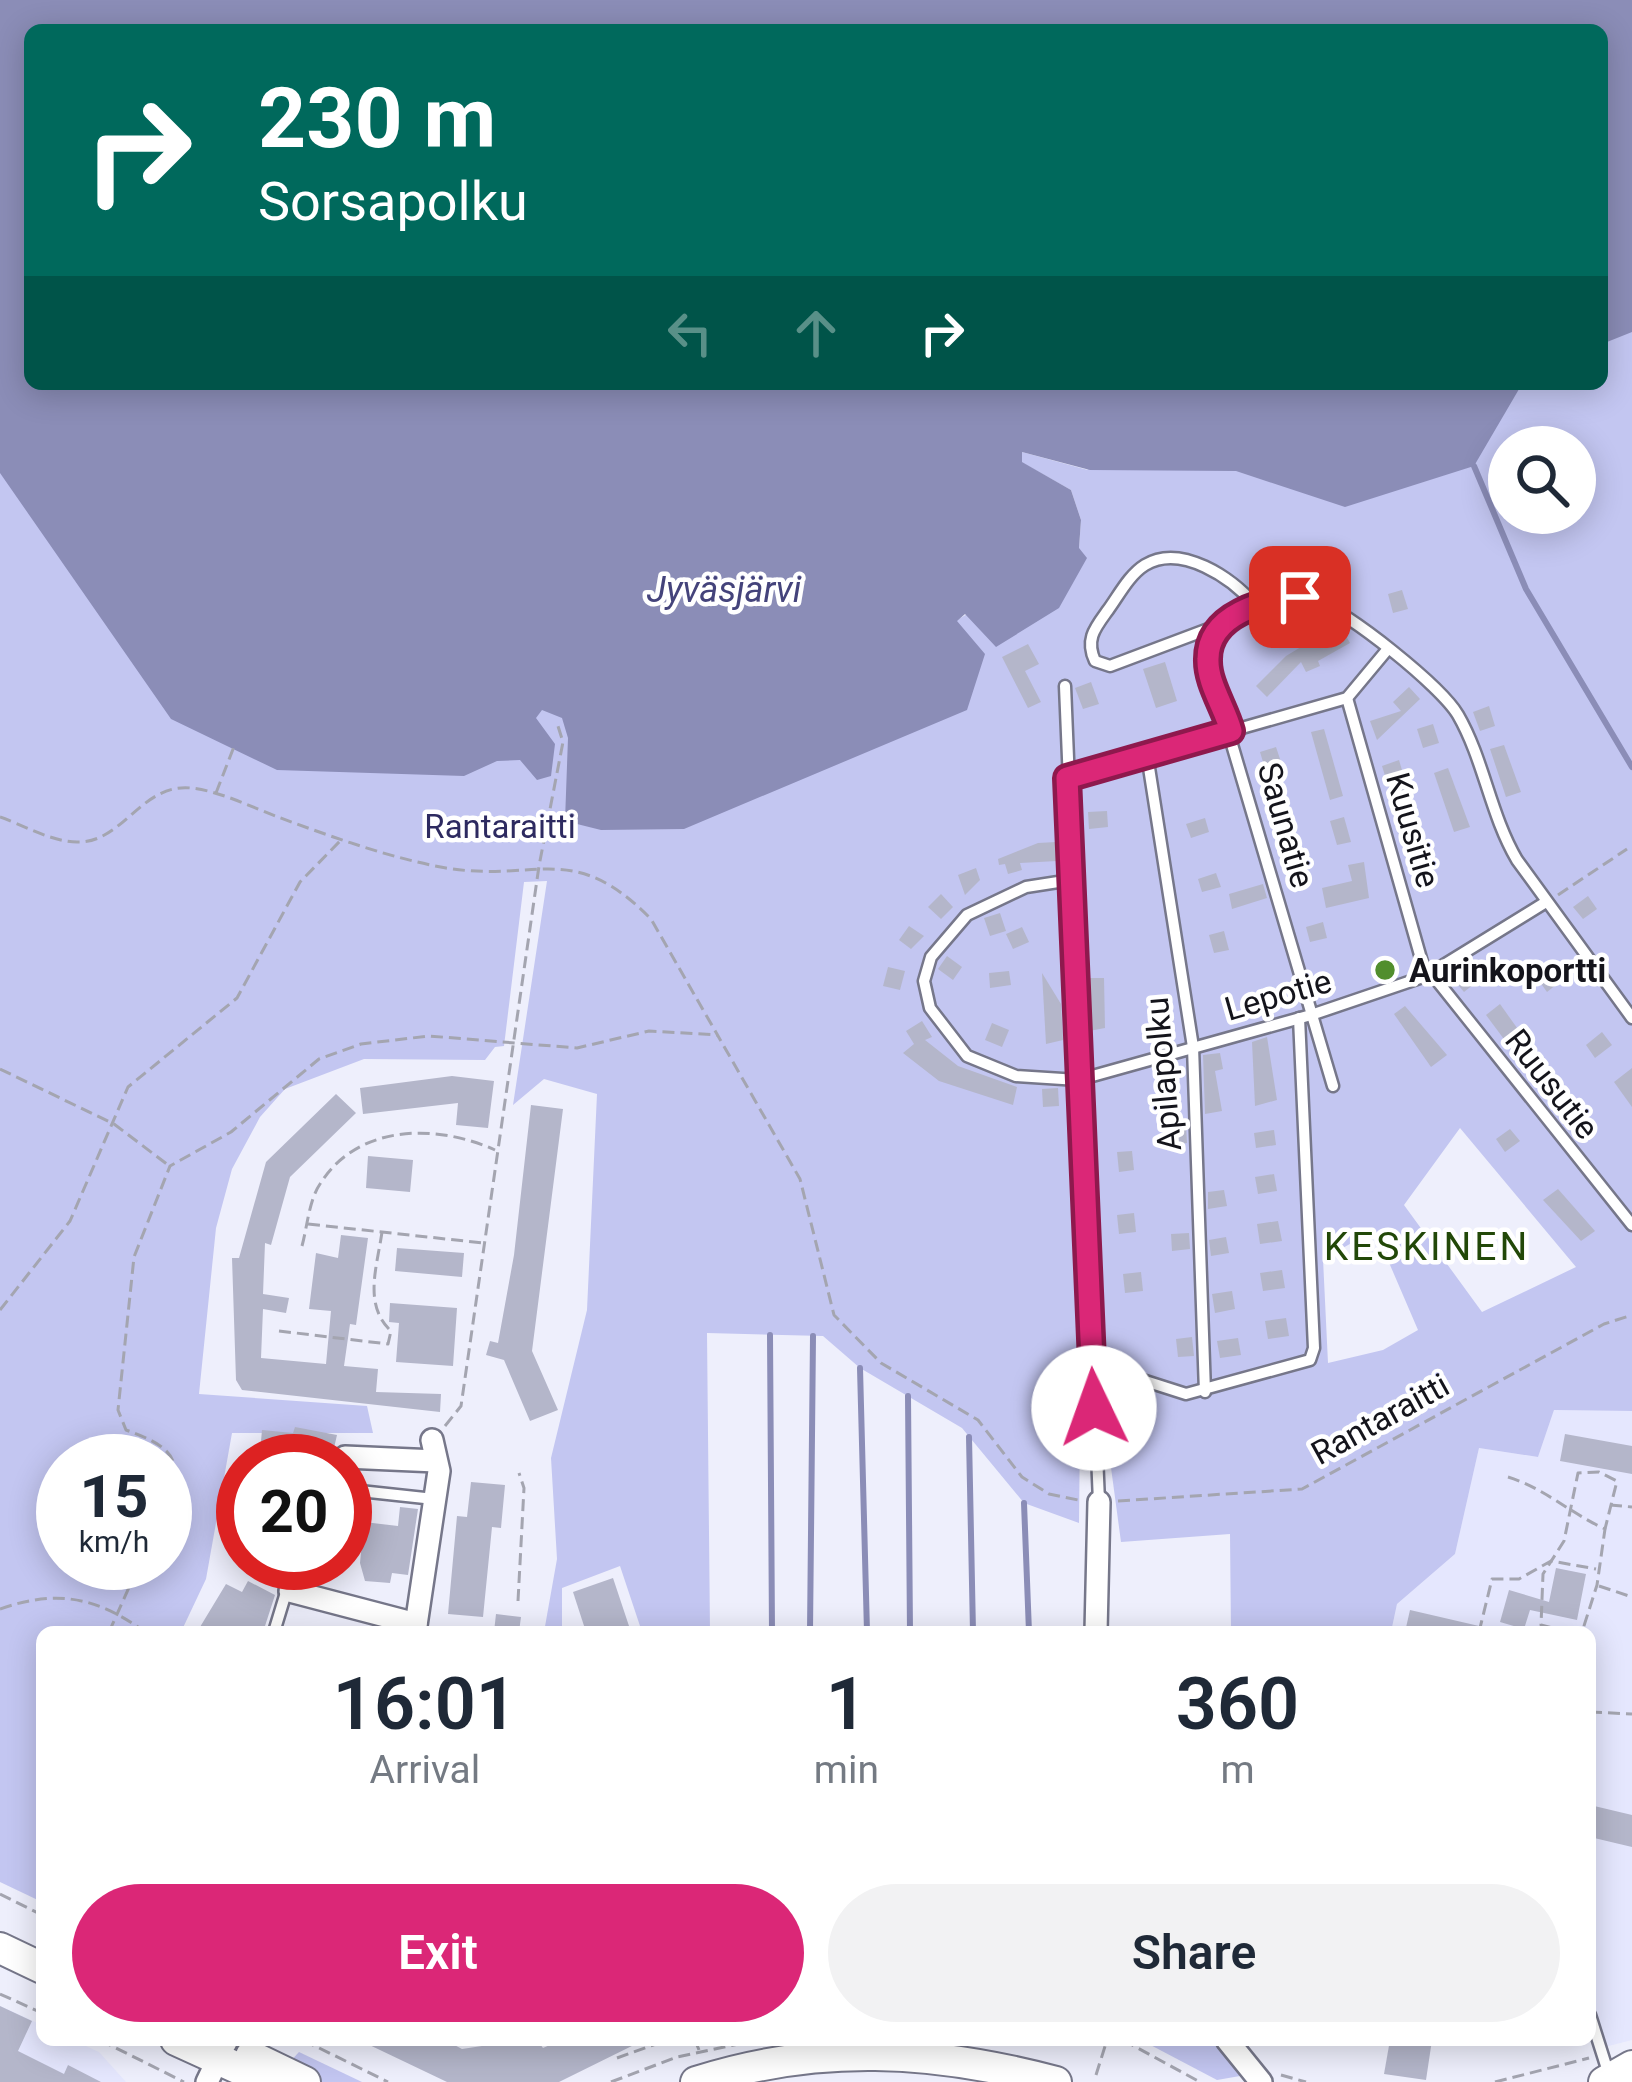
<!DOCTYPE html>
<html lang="en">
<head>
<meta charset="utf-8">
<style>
  body { margin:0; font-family:Roboto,sans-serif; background:#f2f2f3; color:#1f2937; height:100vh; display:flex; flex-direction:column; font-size:45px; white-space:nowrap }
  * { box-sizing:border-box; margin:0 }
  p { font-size:39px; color:#747a83 }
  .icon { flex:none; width:66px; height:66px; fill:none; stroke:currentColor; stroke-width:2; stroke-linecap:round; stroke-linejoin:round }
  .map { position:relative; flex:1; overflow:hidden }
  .side { position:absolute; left:36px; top:1626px; width:1560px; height:420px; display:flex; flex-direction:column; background:#fff; border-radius:18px; box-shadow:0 6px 30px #0003 }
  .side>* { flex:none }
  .guide { position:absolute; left:24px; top:24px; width:1584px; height:366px; border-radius:18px; box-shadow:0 6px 30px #0003; background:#00695c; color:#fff; overflow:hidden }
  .fabs { position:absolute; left:1488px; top:426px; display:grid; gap:24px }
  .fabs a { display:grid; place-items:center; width:108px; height:108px; border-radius:50%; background:#fff; box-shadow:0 6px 30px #0003; font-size:60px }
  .speed { position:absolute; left:36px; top:1434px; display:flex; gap:24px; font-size:60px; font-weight:700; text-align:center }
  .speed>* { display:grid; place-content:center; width:156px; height:156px; border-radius:50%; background:#fff; box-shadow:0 6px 30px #0003; line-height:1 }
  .speed small { font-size:30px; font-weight:400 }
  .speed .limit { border:18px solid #d22; background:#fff; color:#111 }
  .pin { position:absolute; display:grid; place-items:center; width:102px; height:102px; color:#fff; margin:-51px; border-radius:24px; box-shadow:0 6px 18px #0006 }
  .me { position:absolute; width:132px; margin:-66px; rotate:357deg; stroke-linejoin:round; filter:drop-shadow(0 0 9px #0008) }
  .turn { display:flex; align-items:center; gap:42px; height:252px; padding:0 36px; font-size:54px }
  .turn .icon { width:156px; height:156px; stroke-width:2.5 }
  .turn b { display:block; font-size:84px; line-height:102px }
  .lanes { display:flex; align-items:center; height:114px; padding:0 36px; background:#0003; justify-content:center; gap:60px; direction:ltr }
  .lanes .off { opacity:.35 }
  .eta { display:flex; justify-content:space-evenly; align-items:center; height:204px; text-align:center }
  .eta b { font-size:72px; font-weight:600; line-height:84px }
  .button { display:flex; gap:24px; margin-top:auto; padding:24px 36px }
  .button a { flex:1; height:138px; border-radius:72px; background:#db2777; color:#fff; font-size:48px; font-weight:600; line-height:138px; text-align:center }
  .button a+a { background:#f2f2f3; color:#1f2937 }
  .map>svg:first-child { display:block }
  .built { fill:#e5e7fe }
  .green { fill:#c3c6f1; fill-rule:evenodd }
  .water { fill:#8b8db7 }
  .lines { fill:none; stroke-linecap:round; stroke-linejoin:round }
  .stream { stroke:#8b8db7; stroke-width:6 }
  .building { fill:#b4b6ca }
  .lane-casing { stroke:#76778a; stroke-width:15 }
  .street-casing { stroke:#76778a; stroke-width:26 }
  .secondary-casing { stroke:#76778a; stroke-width:34 }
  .path { stroke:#a4a5b0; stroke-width:3; stroke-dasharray:12 6; stroke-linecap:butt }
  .lane { stroke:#fff; stroke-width:10 }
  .street { stroke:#fff; stroke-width:21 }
  .secondary { stroke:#fff; stroke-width:30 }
  .route-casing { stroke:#8e194d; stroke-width:30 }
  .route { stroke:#db2777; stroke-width:21 }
  .poi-dot { fill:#518e2d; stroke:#fff; stroke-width:4.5 }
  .labels { text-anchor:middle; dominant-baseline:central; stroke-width:9; stroke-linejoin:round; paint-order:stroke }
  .street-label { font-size:33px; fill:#14141b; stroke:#fff }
  .park-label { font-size:33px; fill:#2d2a60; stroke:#fff }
  .poi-label { font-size:33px; font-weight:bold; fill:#14141b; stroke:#fff; text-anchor:start }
  .water-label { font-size:36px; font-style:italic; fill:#44437b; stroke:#fff }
  .quarter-label { font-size:39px; letter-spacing:3px; fill:#224808; stroke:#fff }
</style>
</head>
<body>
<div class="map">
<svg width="1632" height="2082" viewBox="0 0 1632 2082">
  <rect width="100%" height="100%" fill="#eeeffc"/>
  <g class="built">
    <polygon points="1554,1410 1632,1411 1632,2040 1593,2050 1590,1632 1391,1632 1397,1604 1455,1554 1479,1448 1538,1457"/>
    <polygon points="0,2006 42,2025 42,2040 73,2040 99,2052 126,2082 0,2082"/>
  </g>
  <g class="green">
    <path d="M1632 148V1411L1554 1410 1538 1457 1479 1448 1455 1554 1397 1604 1391 1632H1231L1230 1534 1121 1542 1105 1423H1080L1079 1523 1024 1503 962 1428 860 1368 823 1336 707 1333 710 1632H642L620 1566 562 1588V1632H544L557 1559 551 1458 587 1310 597 1094 544 1079 513 1105 547 881 524 882 504 1046 495 1047 485 1060 364 1059 285 1089 260 1117 232 1169 216 1228 199 1394 367 1406 373 1433H232L206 1579 181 1632H42V1902L0 1882V202L30 384 957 620 1079 548 1081 520 1071 490 1021 462 1022 452 1088 470 1036 384H1602V152ZM1509 447H1575V513H1509ZM1460 1128 1576 1267 1482 1312 1404 1205ZM1375 1230 1418 1330 1383 1350 1328 1363 1323 1259ZM63 1461H165V1563H63Z"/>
    <polygon points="1141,2040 1217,2040 1240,2076 1217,2080"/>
    <polygon points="299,2052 362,2082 320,2082 286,2066"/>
  </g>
  <polygon class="water" points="0,0 1632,0 1632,332 1602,344 1602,30 30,30 30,384 1522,384 1474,466 1345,507 1236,471 1090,470 1022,452 1022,462 1071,490 1081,520 1079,548 1087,558 1059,608 996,647 965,614 957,621 985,654 967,710 684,829 601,830 565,821 568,738 562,718 542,710 536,718 555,744 551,776 537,780 520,760 497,761 464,776 277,770 171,719 0,473"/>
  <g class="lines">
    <g class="stream">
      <polyline points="1474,466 1526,589 1632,767"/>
      <polyline points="770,1335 772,1632"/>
      <polyline points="860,1368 867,1632"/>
      <polyline points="908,1396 910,1632"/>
      <polyline points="969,1437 973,1632"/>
      <polyline points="1024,1503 1029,1632"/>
      <polyline points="810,1632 813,1336"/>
    </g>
  </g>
  <g class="building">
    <polygon points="1402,590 1408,609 1393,613 1388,594"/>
    <polygon points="1339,624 1350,643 1318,661 1320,666 1306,672 1301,662 1267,697 1256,686 1286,656"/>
    <polygon points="1028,644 1039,664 1025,671 1041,702 1028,708 1002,657"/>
    <polygon points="1165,662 1177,701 1156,708 1143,669"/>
    <polygon points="1091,682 1099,704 1083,709 1075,688"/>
    <polygon points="1409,687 1420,699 1377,740 1370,721 1401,711 1393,702"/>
    <polygon points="1489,706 1495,726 1480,731 1473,712"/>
    <polygon points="1433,724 1439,743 1423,748 1417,729"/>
    <polygon points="1324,729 1343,796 1330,800 1311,732"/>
    <polygon points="1504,745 1521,792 1506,797 1490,749"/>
    <polygon points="1276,747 1284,771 1267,775 1260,752"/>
    <polygon points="1399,760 1430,865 1415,871 1382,766"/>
    <polygon points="1448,768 1470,827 1454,832 1434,773"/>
    <polygon points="1107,811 1108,827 1089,829 1088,812"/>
    <polygon points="1344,817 1351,842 1337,845 1330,821"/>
    <polygon points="1205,818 1209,832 1191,838 1186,824"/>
    <polygon points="1056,842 1057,861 1020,863 1022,870 1008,874 1005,864 999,865 998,859 1038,843"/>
    <polygon points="1364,862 1369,898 1326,908 1322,888 1352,881 1348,865"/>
    <polygon points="976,868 980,880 965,895 958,875"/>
    <polygon points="1216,873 1221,887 1202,892 1198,879"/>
    <polygon points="1263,884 1267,898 1232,909 1229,894"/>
    <polygon points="941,894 953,907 941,919 928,907"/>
    <polygon points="1588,896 1597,909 1583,919 1573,907"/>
    <polygon points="1000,913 1006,931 990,936 984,918"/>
    <polygon points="1323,922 1327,938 1310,942 1306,927"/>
    <polygon points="909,926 924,936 911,949 899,940"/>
    <polygon points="1022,927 1029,942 1013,949 1006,934"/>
    <polygon points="1224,931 1229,950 1214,953 1209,935"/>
    <polygon points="947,956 962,967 953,980 938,969"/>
    <polygon points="1552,966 1562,980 1547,992 1537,978"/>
    <polygon points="888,967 905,971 900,990 883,986"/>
    <polygon points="1470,968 1479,980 1464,992 1454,980"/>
    <polygon points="1009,971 1011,985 990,988 989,973"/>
    <polygon points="1042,973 1061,1004 1063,1040 1046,1044"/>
    <polygon points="1087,978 1104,978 1105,1028 1089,1031"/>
    <polygon points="1500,1004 1537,1056 1524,1066 1486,1015"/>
    <polygon points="1405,1006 1447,1055 1431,1067 1394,1014"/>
    <polygon points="1171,1013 1174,1030 1158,1034 1154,1017"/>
    <polygon points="922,1021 932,1037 925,1040 958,1066 1017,1087 1013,1105 939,1081 903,1053 914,1044 906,1031"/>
    <polygon points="992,1023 1009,1030 1002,1047 985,1040"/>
    <polygon points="1602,1032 1612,1045 1595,1058 1586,1045"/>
    <polygon points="1267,1037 1277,1100 1255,1106 1252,1042"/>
    <polygon points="1220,1053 1223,1069 1215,1071 1222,1111 1205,1114 1203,1055"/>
    <polygon points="1632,1068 1632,1107 1614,1082"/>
    <polygon points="452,1076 494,1081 488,1128 456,1125 458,1103 363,1114 360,1088"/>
    <polygon points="1058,1088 1059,1106 1043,1107 1042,1089"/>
    <polygon points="336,1094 356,1113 290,1177 271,1245 265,1243 263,1294 289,1298 286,1313 263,1309 261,1358 326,1364 331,1311 309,1309 316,1253 338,1258 341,1235 368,1238 356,1325 350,1324 344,1366 378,1369 376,1392 441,1394 440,1412 242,1390 236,1380 232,1258 239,1258 266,1162"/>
    <polygon points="531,1105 563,1109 532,1351 558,1410 530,1421 504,1360 486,1355 490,1341 498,1343 514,1255"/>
    <polygon points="1186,1125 1187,1143 1171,1145 1169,1127"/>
    <polygon points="1510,1129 1520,1141 1505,1152 1496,1139"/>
    <polygon points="1274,1130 1276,1145 1256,1148 1254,1133"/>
    <polygon points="1132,1151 1134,1170 1119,1172 1117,1152"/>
    <polygon points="368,1156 413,1160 410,1192 366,1188"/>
    <polygon points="1274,1174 1277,1191 1258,1194 1255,1177"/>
    <polygon points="1558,1189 1595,1231 1581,1241 1543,1200"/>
    <polygon points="1224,1190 1227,1206 1208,1209 1208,1192"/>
    <polygon points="1134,1213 1136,1232 1119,1234 1117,1215"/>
    <polygon points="1278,1221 1282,1241 1260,1244 1257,1224"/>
    <polygon points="1189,1233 1190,1249 1172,1251 1171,1234"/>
    <polygon points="1226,1237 1229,1253 1211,1256 1209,1240"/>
    <polygon points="397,1248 464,1253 462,1277 395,1271"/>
    <polygon points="1282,1270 1285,1288 1263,1291 1260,1273"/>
    <polygon points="1141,1272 1143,1291 1125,1293 1123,1274"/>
    <polygon points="1232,1291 1235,1309 1215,1313 1212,1294"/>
    <polygon points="390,1303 457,1308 453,1366 396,1362 399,1323 389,1322"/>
    <polygon points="1286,1318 1289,1336 1268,1339 1265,1321"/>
    <polygon points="1192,1337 1194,1356 1178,1357 1176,1339"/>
    <polygon points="1238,1338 1241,1355 1220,1358 1217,1341"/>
    <polygon points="295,1427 337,1435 331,1461 277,1461 278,1454 260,1452 262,1430 293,1433"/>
    <polygon points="1565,1434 1632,1446 1632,1474 1560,1461"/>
    <polygon points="471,1482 505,1485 501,1528 492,1527 483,1617 448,1614 457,1516 467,1517"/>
    <polygon points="400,1507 418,1509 408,1575 392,1573 390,1583 365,1581 360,1563 364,1522 398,1526"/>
    <polygon points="1556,1568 1586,1574 1577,1620 1530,1610 1524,1629 1500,1622 1509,1590 1549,1602"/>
    <polygon points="613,1578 631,1632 586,1632 573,1592"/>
    <polygon points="248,1581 275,1595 265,1626 257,1632 197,1632 226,1584 242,1592"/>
    <polygon points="1410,1610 1479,1626 1479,1632 1405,1632"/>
    <polygon points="496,1614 521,1617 519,1632 494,1632"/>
    <polygon points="1590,1805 1632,1815 1632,1847 1590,1837"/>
    <polygon points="0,2006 32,2021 18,2051 64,2074 68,2065 101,2082 0,2082"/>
    <polygon points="359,2040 445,2040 462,2049 521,2040 537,2040 543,2048 561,2040 644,2040 559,2082 447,2082"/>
    <polygon points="1390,2040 1432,2040 1426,2080 1384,2074"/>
  </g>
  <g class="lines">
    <defs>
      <g id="lane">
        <polyline points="1300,564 1300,597"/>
        <path d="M1219 625 1110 666 1095 661C1085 639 1095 628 1108 610 1119 595 1129 575 1145 565 1181 543 1232 578 1255 605"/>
        <polyline points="1065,686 1099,1502"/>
        <polyline points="1347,698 1426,976"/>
        <polyline points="1147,755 1193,1047 1205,1392"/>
        <polyline points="1070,777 1347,698 1387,650"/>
        <polyline points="1071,880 1026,887 967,915 931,957 924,981 930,1008 967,1056 1016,1076 1078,1080 1311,1015 1426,976 1546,902"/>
        <polyline points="1431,973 1632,1225"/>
        <path d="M1333 1086 1207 660C1215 626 1237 610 1269 601 1284 597 1300 595 1315 600 1347 611 1441 686 1458 715 1484 760 1490 814 1517 860L1632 1018"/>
        <polyline points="1092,1364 1186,1394 1310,1360 1314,1348 1299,1018"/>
        <polyline points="345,1497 360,1491 434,1499"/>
        <polyline points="274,1632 295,1563"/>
        <polyline points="1590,2015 1609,2075"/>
      </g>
      <g id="street">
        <polyline points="345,1457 436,1461"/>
        <polyline points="290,1591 416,1624"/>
        <polyline points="415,1632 439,1471 432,1440"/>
        <polyline points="1096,1632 1099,1502"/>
        <polyline points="1227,2040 1261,2082"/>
        <polyline points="225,2044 227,2040"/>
        <polyline points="207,2082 218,2059"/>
      </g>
      <g id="secondary">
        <polyline points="0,1948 42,1968"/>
        <polyline points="176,2040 268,2082"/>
        <polyline points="251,2056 305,2082"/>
        <path d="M696 2082C818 2043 932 2049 1056 2082"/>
        <polyline points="1604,2082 1632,2066"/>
      </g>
    </defs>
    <use href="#lane" class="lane-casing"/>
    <use href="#street" class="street-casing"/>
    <use href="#secondary" class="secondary-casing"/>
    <g class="path">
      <polyline points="216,793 235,744"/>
      <path d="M0 817C23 825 54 843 79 842 123 842 142 783 191 788 220 791 251 807 278 817 332 837 390 858 446 868 538 883 572 839 651 919L800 1179 834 1315 881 1363 978 1420 1022 1477 1049 1494 1078 1500"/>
      <polyline points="1558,895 1627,849"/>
      <polyline points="0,1069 114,1124 168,1165"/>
      <polyline points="308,1224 483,1243"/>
      <path d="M302 1246C307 1228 309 1200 320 1184 358 1123 438 1124 495 1150"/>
      <polyline points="0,1310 70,1221 128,1087 237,998 300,882 342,839"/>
      <path d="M279 1331 388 1344 391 1331C363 1305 377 1267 382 1232"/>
      <polyline points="445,1426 461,1406 539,866 563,742 557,723"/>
      <path d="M1508 1477C1544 1488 1570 1513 1605 1529L1597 1585 1582 1632"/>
      <polyline points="1118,1501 1302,1489 1604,1324 1632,1315"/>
      <polyline points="1610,1505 1632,1507"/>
      <path d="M165 1513C185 1462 177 1448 126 1430L118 1410 134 1257 170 1166 231 1132 319 1059 361 1044 429 1036 577 1048 649 1031 718 1035"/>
      <polyline points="1599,1586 1632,1597"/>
      <polyline points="518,1601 524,1488 519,1473"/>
      <path d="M0 1609C57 1589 97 1597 145 1632"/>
      <polyline points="109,1632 140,1563"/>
      <polyline points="1479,1632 1492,1579 1519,1579 1551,1561 1596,1569"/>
      <polyline points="1569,1632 1541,1625 1543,1574 1564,1541 1578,1473 1599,1472 1617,1481 1605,1529"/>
      <polyline points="1590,1712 1632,1714"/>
      <polyline points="0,1894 42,1915"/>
      <polyline points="0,1994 42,2013"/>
      <polyline points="100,2040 184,2082"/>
      <polyline points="303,2040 388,2082"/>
      <polyline points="695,2040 699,2050"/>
      <polyline points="1123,2040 1200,2082"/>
      <polyline points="617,2058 667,2040"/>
      <polyline points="1096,2075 1107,2040"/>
      <polyline points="1281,2075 1306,2082"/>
      <polyline points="611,2082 677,2057 757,2040"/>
      <polyline points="1495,2082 1589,2058"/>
    </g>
    <use href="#lane" class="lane"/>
    <use href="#street" class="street"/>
    <use href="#secondary" class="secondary"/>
  </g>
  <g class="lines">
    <defs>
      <path id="route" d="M1094 1408 1067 778 1231 731C1225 708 1207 683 1208 659 1208 614 1264 600 1300 597"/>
    </defs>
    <use href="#route" class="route-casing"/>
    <use href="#route" class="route"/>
  </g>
  <circle class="poi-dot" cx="1385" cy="970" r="12"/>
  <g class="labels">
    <g class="street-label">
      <text transform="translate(1286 825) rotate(74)">Saunatie</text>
      <text transform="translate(1413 830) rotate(74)">Kuusitie</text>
      <text transform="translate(1278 995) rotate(-16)">Lepotie</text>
      <text transform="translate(1163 1074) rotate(-95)">Apilapolku</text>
      <text transform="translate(1552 1084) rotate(52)">Ruusutie</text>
      <text transform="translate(1380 1419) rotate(-29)">Rantaraitti</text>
    </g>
    <g class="park-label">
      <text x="500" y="826">Rantaraitti</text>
    </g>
    <g class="poi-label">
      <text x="1409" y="970">Aurinkoportti</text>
    </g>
    <g class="water-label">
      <text x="724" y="590">Jyväsjärvi</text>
    </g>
    <g class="quarter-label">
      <text x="1427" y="1247">KESKINEN</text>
    </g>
  </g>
</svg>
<div class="fabs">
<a><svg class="icon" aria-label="search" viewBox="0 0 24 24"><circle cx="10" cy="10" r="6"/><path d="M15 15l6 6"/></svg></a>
</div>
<div class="speed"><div>15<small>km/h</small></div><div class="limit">20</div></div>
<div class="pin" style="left:1300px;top:597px;background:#d93025"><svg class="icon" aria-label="arrive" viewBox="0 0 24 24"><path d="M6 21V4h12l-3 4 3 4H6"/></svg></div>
<svg class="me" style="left:1094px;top:1408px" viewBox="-20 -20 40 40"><circle r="19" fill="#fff"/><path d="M0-13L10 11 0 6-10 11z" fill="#db2777"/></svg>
<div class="guide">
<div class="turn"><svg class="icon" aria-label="right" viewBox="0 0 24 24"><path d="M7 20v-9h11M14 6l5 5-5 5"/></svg><div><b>230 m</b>Sorsapolku</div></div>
<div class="lanes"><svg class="icon off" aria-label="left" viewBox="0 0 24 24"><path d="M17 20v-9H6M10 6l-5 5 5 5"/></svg><svg class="icon off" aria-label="ahead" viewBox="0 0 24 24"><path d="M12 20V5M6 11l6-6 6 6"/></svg><svg class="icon" aria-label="right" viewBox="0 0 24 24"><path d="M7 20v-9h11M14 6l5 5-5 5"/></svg></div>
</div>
<section class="side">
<div class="eta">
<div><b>16:01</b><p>Arrival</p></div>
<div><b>1</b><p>min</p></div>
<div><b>360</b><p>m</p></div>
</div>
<div class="button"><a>Exit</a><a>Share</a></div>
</section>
</div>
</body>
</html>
